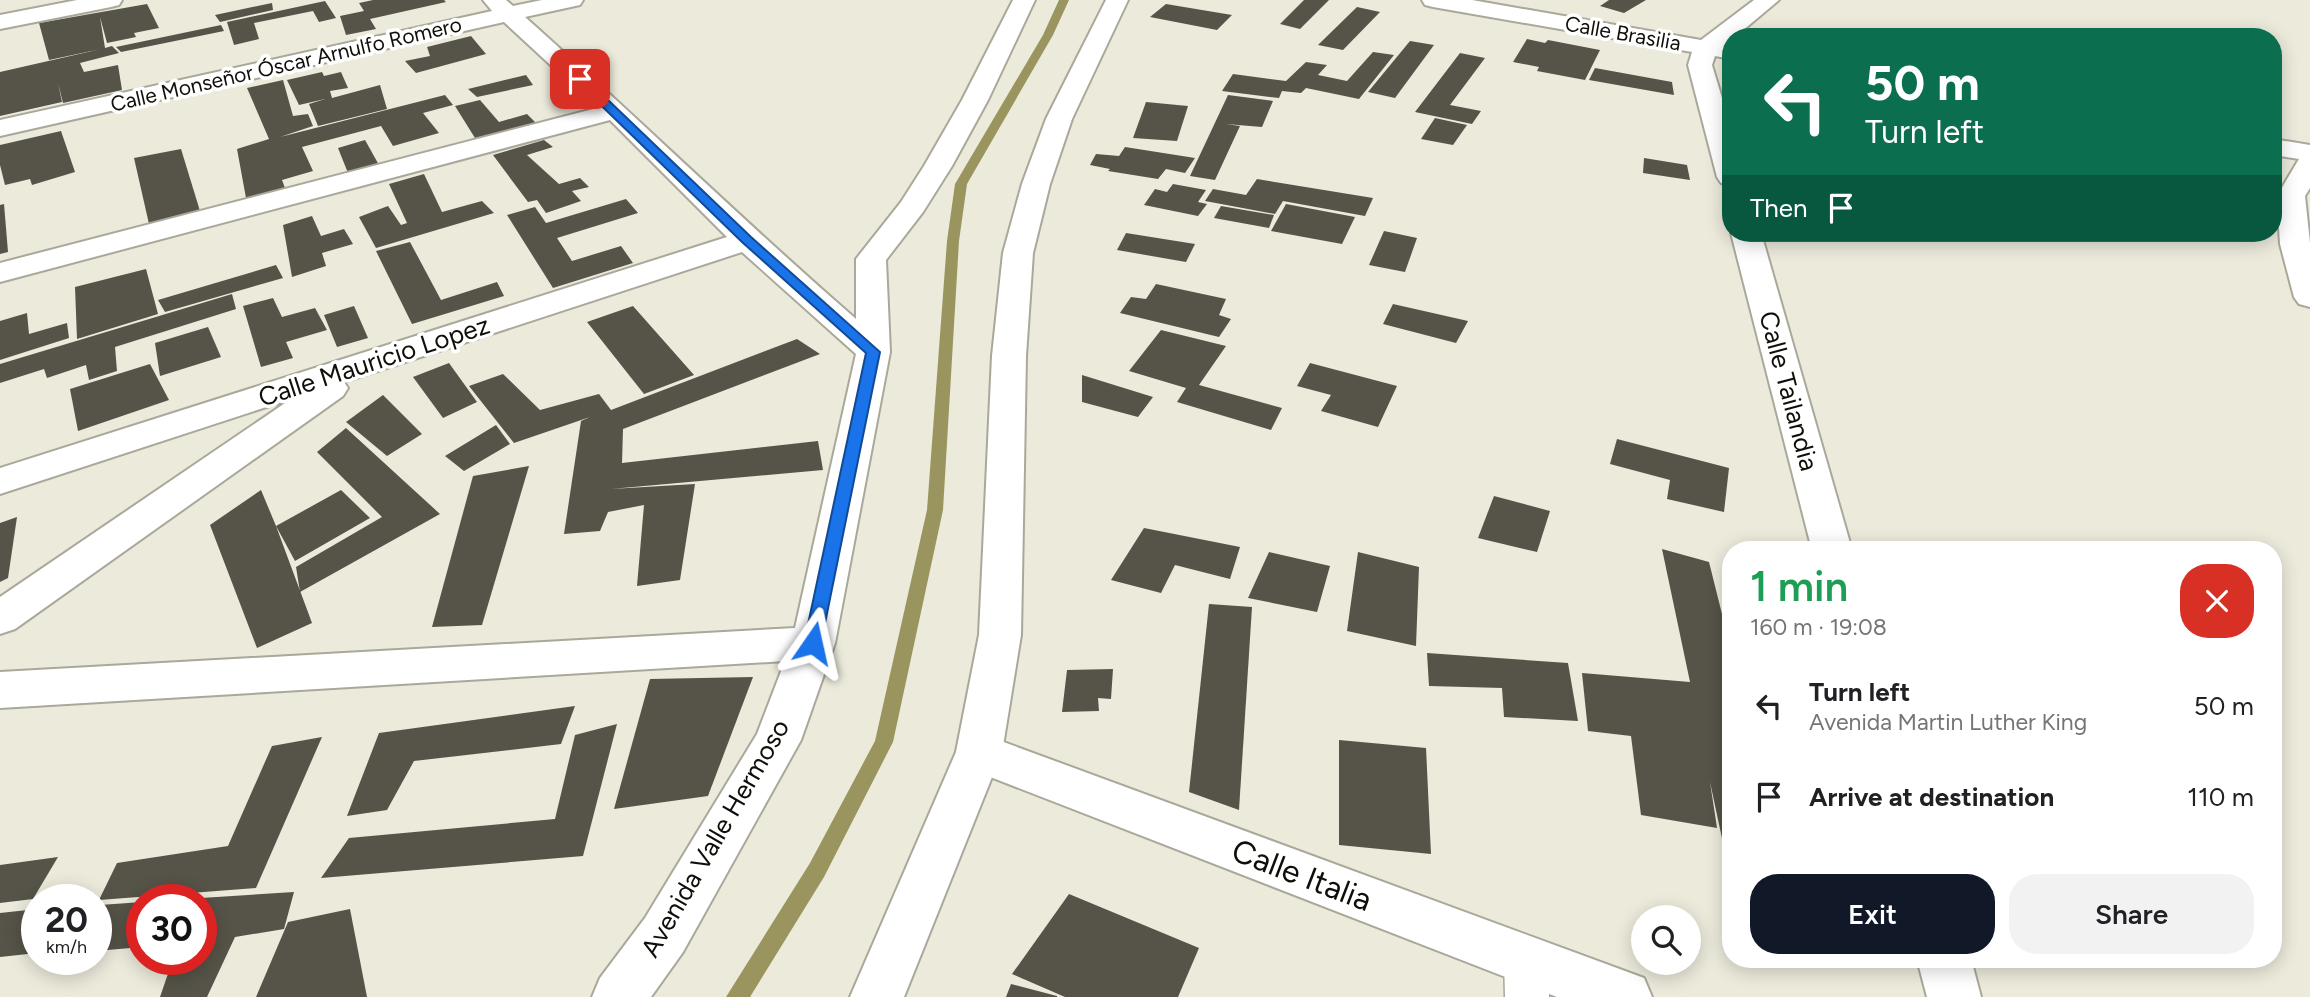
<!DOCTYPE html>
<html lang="en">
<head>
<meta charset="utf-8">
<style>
  body { margin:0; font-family:Figtree,sans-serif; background:#f2f2f2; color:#202124; height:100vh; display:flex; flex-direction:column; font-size:26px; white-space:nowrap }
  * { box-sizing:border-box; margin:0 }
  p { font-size:23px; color:#757577 }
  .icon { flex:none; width:38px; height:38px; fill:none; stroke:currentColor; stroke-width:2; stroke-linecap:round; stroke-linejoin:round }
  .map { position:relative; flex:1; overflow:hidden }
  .panel { position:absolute; left:1722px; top:541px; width:560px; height:427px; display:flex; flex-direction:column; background:#fff; border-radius:28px; box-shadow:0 4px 18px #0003 }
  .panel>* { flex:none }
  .hud { position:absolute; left:1722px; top:28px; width:560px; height:214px; border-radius:28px; box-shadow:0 4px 18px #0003; background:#0b6e4f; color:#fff; overflow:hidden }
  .fabs { position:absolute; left:1631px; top:905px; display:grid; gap:14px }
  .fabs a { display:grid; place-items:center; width:70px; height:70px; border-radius:50%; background:#fff; box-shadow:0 4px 18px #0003; font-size:35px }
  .speed { position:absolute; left:21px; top:884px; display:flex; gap:14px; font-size:35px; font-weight:700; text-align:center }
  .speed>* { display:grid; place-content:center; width:91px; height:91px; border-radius:50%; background:#fff; box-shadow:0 4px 18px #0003; line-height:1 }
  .speed small { font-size:18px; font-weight:400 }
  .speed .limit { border:10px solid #d22; background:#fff; color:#111 }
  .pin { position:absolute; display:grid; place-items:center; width:60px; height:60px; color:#fff; margin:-30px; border-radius:14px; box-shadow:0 4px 10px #0006 }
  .me { position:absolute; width:77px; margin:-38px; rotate:11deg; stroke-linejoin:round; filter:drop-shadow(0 0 5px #0008) }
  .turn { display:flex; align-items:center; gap:24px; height:147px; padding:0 28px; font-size:32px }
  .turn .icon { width:91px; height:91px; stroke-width:2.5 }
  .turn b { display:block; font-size:49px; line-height:60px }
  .then { display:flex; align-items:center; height:66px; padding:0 28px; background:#0003; gap:14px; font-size:26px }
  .round { display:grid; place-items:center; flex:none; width:74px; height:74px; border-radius:28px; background:#f2f2f2 }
  .overview { display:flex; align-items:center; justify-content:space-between; height:119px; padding:0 28px }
  h1 { font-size:42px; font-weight:600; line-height:52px; color:#1e9e55 }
  .primary-button { display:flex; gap:14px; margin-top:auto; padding:14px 28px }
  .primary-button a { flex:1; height:80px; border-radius:28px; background:#111827; color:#fff; font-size:28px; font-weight:600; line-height:80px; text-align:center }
  .primary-button a+a { background:#f2f2f2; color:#202124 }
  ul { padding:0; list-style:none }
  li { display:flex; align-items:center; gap:21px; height:91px; padding:0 28px }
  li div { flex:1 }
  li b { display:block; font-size:26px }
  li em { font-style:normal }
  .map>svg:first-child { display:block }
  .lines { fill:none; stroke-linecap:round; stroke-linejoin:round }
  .stream { fill:#9a955f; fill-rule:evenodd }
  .building { fill:#565448 }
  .lane-casing { stroke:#a9a89a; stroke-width:3 }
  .street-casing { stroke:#a9a89a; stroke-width:4 }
  .secondary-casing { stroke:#a9a89a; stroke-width:4 }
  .lane { fill:#fff; fill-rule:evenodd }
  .street { fill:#fff; fill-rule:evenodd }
  .secondary { fill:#fff; fill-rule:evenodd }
  .route { fill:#1a73e8; stroke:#114b97; stroke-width:2 }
  .labels { text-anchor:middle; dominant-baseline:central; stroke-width:7; stroke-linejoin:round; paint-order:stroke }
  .far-street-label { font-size:21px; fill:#0f0e09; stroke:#fff }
  .street-label { font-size:26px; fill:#0f0e09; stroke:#fff }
  .near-street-label { font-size:32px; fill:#0f0e09; stroke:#fff }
</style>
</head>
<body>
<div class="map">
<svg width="2310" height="997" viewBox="0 0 2310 997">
  <rect width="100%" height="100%" fill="#ebeadb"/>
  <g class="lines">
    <polygon class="stream" points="1059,0 1069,0 1053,35 967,184 959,241 943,510 893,742 824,877 750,997 726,997 810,863 875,741 927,510 947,241 955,184 1043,35"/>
  </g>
  <g class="building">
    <polygon points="373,0 444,0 446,2 370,19 376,29 346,35 340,16 364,11 359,3"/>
    <polygon points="1304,0 1329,0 1300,29 1280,24"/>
    <polygon points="1609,0 1646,0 1624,13 1600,6"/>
    <polygon points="325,1 336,18 319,22 313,11 254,23 259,39 234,45 227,22"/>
    <polygon points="272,3 273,10 220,22 215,15"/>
    <polygon points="147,4 159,28 134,33 136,37 107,43 100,17 105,48 112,46 119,53 80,63 84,72 118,65 122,90 63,103 58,83 62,102 0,116 0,72 101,49 49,60 39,23"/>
    <polygon points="1166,4 1232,15 1217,30 1150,17"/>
    <polygon points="1357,7 1380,12 1343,50 1318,45"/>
    <polygon points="221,25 224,31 121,52 116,47"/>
    <polygon points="471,36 486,54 416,73 405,61 430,56 427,47"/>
    <polygon points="1527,39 1545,43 1548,40 1600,50 1585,80 1537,71 1539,67 1513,62"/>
    <polygon points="1410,41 1434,45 1395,98 1368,92"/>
    <polygon points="1373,52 1394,55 1359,99 1306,88 1301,93 1282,91 1279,98 1222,91 1233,74 1286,81 1306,62 1327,65 1318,75 1347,81"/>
    <polygon points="1460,53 1485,58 1450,105 1481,111 1472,124 1415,112"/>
    <polygon points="1595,68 1672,82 1674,95 1589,80"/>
    <polygon points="322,72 324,76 341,72 348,88 330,91 332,98 380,85 387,109 318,126 309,104 325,99 299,105 287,80"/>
    <polygon points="526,75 533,85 477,97 468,89"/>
    <polygon points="283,80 293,116 308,114 313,126 280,137 445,95 453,105 423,113 439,133 393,146 381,126 302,147 313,171 282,180 285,188 246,198 237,149 269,139 247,88"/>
    <polygon points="1228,95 1273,101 1262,127 1226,124 1240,126 1215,180 1190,176"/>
    <polygon points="480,100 499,122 527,114 536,123 475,138 455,106"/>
    <polygon points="1146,102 1188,106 1177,141 1133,138"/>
    <polygon points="1435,118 1467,125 1453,145 1421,139"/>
    <polygon points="61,131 75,172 32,185 30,179 5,185 0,165 0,145"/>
    <polygon points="365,140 379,165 348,173 338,148"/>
    <polygon points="544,140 553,147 527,155 559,184 580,178 589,187 572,191 581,201 546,213 537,200 528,202 493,155"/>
    <polygon points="1125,147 1195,158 1185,173 1166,169 1158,179 1108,171 1110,169 1090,165 1096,154 1119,156"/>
    <polygon points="181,149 200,211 149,224 134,158"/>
    <polygon points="1644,158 1687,165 1690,180 1643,173"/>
    <polygon points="424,174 442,212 482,201 494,213 376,248 359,217 388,206 401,225 407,223 389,184"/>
    <polygon points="1257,179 1373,198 1365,216 1283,201 1275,214 1205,201 1213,189 1246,195"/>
    <polygon points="1173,184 1206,190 1198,202 1207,204 1198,216 1144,205 1155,189 1167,192"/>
    <polygon points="626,199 638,213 557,238 572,261 621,246 633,263 553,288 507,215 535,207 546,223"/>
    <polygon points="4,204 8,252 0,254 0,205"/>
    <polygon points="1286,204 1355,217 1342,244 1271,231"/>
    <polygon points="1221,206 1274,215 1269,228 1214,218"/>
    <polygon points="312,216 321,236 344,229 353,244 322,253 326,266 292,277 283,225"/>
    <polygon points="1384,231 1417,238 1405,272 1369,265"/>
    <polygon points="1126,233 1195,244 1186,262 1117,250"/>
    <polygon points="410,242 441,300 497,282 504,296 412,324 376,251"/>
    <polygon points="276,265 283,278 165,312 158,300"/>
    <polygon points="146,269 158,314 77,339 75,287"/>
    <polygon points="1156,284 1226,299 1219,315 1231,319 1219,337 1120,313 1131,297 1146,299"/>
    <polygon points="232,294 236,309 115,347 117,371 89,380 86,365 47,378 44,369 0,383 0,364"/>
    <polygon points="273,298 282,317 315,308 327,330 286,342 293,358 261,367 243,306"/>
    <polygon points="1393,304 1468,321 1456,343 1383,324"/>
    <polygon points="354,306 368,338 337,347 324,315"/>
    <polygon points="633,306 694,375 644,394 587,322"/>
    <polygon points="27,313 29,334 67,323 69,338 0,360 0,321"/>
    <polygon points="208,327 221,357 160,376 155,343"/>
    <polygon points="1161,330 1226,346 1199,385 1282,408 1271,430 1177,402 1186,388 1129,371"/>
    <polygon points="797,339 820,354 623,429 622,463 818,441 823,470 611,489 695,484 680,580 637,586 644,505 608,512 600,531 564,534 581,421 590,417 514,443 469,386 503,374 540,410 599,394 611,410"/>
    <polygon points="449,363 477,402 443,418 413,377"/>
    <polygon points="1310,363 1397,386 1378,427 1321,411 1331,395 1297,386"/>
    <polygon points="150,364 169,400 78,431 70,389"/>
    <polygon points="1082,375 1153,397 1138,417 1082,402"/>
    <polygon points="383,395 422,434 387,456 346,422"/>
    <polygon points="496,425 510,444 464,471 445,456"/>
    <polygon points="346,428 440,514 300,592 296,567 382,517 317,452"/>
    <polygon points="1617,439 1729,468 1724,512 1667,499 1670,480 1610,464"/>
    <polygon points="529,466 482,625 432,627 473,476"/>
    <polygon points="261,490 276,526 341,490 370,518 295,561 276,526 312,623 257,648 210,525"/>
    <polygon points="1494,496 1550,511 1537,552 1478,538"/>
    <polygon points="17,517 8,578 0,582 0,523"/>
    <polygon points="1144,528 1240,547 1230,579 1175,565 1161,593 1111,580"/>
    <polygon points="1662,549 1709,562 1731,650 1731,844 1723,843 1710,782 1717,828 1641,815 1631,736 1588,731 1582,673 1690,682"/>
    <polygon points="1269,552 1330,566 1317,612 1248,598"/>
    <polygon points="1358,552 1419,567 1416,646 1347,631"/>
    <polygon points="1209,604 1252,607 1239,810 1189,792"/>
    <polygon points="1427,653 1568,663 1578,721 1504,717 1502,688 1429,686"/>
    <polygon points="1113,669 1111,699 1098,698 1099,711 1062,712 1067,670"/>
    <polygon points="753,677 708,796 614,809 650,679"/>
    <polygon points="575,706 561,744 414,761 387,810 347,816 379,733"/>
    <polygon points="617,724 583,856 321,878 349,838 555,819 575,735"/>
    <polygon points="322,737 256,888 99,900 117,863 228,846 272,746"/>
    <polygon points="1339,740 1426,748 1431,854 1339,845"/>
    <polygon points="58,857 33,899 0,903 0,865"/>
    <polygon points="294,892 284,929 235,937 207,997 160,997 173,959 201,959 201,898"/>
    <polygon points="1069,894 1199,948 1178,997 1065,997 1012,974"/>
    <polygon points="142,902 142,947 96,951 96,914 100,905"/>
    <polygon points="37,909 37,953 0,957 0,913"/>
    <polygon points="350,909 367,997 256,997 288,922"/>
    <polygon points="1011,984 1057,996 1057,997 1006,997"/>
  </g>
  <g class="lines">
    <defs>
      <polygon id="lane" points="1526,938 1541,944 1548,959 1549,997 1505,997 1504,959 1511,944"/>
      <g id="street">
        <polygon points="77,0 122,0 119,5 111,7 0,29 0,15"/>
        <path d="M506 0 513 6 542 0H583L580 5 525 17C637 117 743 221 856 319V259L901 202 924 166 962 100 1013 0H1035L988 100 952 166 923 212 886 260 890 352 835 643 801 740 683 952 651 997H592L600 978 645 918 757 734 785 661 0 708V672L795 628 856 354 742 252 344 382 348 388 343 396 15 629 0 634V597L291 399 0 494V468L727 237 610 120 0 282V263L597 108 504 22 0 136V120L492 11 483 0Z"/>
        <polygon points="1422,0 1472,0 1701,40 1754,0 1779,0 1735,37 1731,37 1725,44 1731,45 1731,59 1715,56 1712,65 1731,128 1731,185 1721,183 1717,177 1688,65 1692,52 1433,7 1425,5"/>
        <polygon points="2273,139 2310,145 2310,188 2305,196 2310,243 2310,307 2299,304 2294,297 2280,244 2277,196 2299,159 2273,155"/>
        <polygon points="1731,233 1761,233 1852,550 1812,550"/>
        <polygon points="979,733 1644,978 1652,997 1557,997 962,766 956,752 962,738"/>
        <polygon points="1917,959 1971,959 1981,997 1927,997"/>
      </g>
      <polygon id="secondary" points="1106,0 1128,0 1072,119 1050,184 1033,253 1026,356 1021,635 1002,752 904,997 850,997 956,752 979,635 992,356 1003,253 1022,184 1046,119"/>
    </defs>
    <use href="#lane" class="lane-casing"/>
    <use href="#street" class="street-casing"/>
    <use href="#secondary" class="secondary-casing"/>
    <use href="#lane" class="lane"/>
    <use href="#street" class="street"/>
    <use href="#secondary" class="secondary"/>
  </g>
  <polygon class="route" points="576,76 583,76 751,237 880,352 820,648 807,648 804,643 866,353 742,242 576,81"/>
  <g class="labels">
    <g class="far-street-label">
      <text transform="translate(1623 33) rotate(10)">Calle Brasilia</text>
      <text transform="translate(286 64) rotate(-13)">Calle Monseñor Óscar Arnulfo Romero</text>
    </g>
    <g class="street-label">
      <text transform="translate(374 361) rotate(-18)">Calle Mauricio Lopez</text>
      <text transform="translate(1789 391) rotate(75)">Calle Tailandia</text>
      <text transform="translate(715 838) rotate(-60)">Avenida Valle Hermoso</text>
    </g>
    <g class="near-street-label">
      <text transform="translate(1302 875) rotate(21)">Calle Italia</text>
    </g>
  </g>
</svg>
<div class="fabs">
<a><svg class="icon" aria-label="search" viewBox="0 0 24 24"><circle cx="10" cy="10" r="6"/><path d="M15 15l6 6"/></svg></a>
</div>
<div class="speed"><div>20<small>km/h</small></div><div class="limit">30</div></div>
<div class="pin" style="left:580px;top:79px;background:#d93025"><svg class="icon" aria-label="arrive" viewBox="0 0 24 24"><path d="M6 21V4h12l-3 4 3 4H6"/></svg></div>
<svg class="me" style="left:813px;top:643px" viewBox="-20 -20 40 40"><path d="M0-17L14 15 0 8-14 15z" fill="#1a73e8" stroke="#fff" stroke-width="4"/></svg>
<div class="hud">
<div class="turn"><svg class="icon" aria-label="left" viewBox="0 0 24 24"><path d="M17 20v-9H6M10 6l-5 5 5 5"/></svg><div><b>50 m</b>Turn left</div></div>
<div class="then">Then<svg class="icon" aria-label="arrive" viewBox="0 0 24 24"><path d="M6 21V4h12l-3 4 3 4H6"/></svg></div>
</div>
<section class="panel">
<div class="overview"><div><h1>1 min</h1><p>160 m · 19:08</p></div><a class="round" style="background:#d93025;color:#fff"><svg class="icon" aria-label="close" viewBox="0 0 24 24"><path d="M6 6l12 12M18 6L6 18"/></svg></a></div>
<ul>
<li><svg class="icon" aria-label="left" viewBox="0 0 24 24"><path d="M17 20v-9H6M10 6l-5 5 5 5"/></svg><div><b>Turn left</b><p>Avenida Martin Luther King</p></div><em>50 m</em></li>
<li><svg class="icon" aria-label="arrive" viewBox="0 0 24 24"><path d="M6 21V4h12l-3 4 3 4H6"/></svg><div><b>Arrive at destination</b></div><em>110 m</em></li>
</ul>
<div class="primary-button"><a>Exit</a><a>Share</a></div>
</section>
</div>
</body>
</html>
